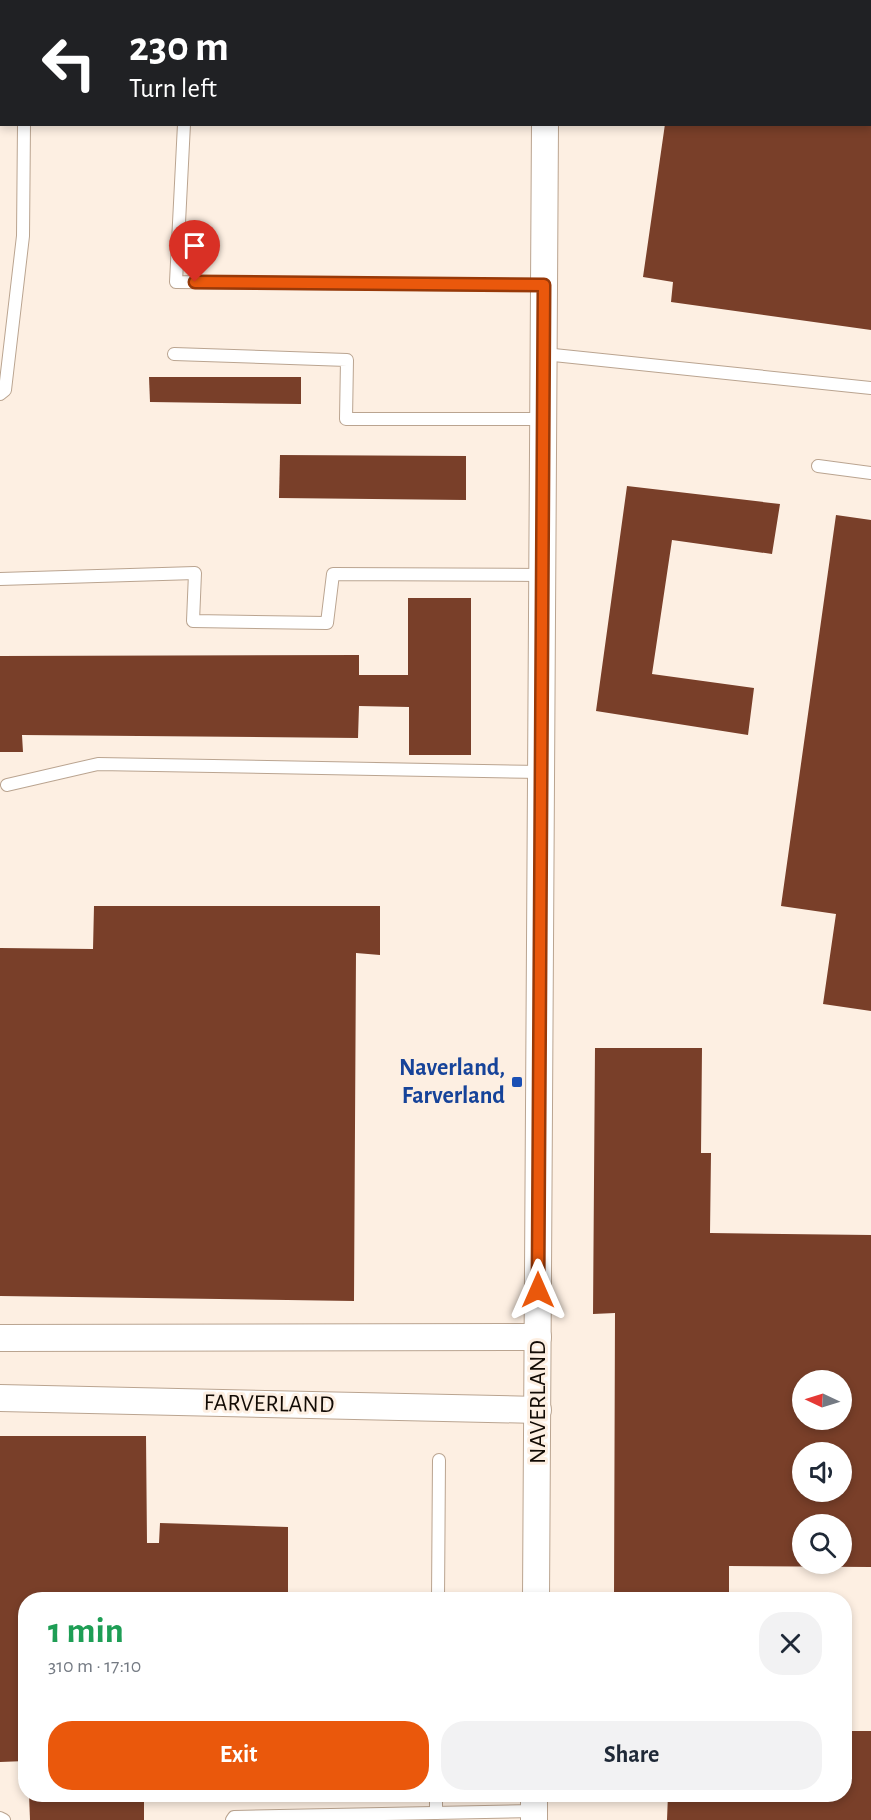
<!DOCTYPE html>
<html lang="en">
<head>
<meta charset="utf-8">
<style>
  body { margin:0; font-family:"Alegreya Sans",sans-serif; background:#f2f2f3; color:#1f2937; height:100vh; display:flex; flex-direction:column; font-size:22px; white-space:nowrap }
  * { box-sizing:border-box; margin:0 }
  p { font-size:20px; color:#747a83 }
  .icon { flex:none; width:33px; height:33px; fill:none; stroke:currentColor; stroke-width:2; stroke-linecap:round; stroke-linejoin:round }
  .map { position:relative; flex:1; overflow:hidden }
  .drawer { position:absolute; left:18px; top:1592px; width:834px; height:210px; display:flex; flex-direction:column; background:#fff; border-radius:24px; box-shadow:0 3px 9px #0003 }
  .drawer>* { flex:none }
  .hud { position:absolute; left:0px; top:0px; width:872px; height:126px; box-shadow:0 3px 9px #0003; background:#202124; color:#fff; overflow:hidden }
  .needle { width:39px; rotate:274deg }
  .fabs { position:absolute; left:792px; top:1370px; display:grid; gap:12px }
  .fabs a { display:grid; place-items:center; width:60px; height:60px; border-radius:50%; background:#fff; box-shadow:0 3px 9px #0003; font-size:30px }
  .pin { position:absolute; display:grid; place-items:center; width:51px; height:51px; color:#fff; margin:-62px -26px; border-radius:50% 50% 50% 0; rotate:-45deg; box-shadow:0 0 6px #0007 }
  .pin .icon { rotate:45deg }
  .me { position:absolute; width:66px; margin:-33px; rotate:0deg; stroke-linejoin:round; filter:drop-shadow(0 0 4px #0008) }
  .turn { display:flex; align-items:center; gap:21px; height:126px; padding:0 30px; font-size:27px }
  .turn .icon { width:78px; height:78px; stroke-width:2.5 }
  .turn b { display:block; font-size:42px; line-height:51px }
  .round { display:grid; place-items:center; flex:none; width:63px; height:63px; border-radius:24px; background:#f2f2f3 }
  .summary { display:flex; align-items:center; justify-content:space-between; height:102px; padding:0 30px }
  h1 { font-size:36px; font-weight:600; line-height:45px; color:#1e9e55 }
  .cta { display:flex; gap:12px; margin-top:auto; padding:12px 30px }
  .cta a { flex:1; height:69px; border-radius:24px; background:#ea580c; color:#fff; font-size:24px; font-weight:600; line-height:69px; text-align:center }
  .cta a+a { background:#f2f2f3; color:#1f2937 }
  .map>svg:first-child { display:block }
  .building { fill:#793f29; fill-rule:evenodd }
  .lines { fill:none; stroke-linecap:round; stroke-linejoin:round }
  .lane-casing { stroke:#baa490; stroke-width:14 }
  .street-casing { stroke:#baa490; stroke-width:28 }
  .lane { stroke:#fff; stroke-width:12 }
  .street { stroke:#fff; stroke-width:26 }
  .route-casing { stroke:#983908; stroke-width:15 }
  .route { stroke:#ea580c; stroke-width:10 }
  .transit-dot { fill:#1a4fb4; stroke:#fdefe2; stroke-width:2 }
  .labels { text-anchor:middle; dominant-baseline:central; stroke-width:6; stroke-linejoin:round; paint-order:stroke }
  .transit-label { font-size:24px; font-weight:bold; fill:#164399; stroke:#fdefe2; text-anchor:end }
  .street-label { font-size:24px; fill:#120b05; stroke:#fdefe2 }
</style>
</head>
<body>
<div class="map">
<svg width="871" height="1820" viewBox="0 0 871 1820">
  <rect width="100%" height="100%" fill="#fdefe2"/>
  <g class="building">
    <polygon points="665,124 871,124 871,330 671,302 673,282 643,277"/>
    <polygon points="149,377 301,377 301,404 150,402"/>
    <polygon points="280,455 466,456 466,500 279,498"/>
    <polygon points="627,486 780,504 772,554 672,540 652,674 754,688 748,735 596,711"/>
    <polygon points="836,515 871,520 871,1011 823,1004 836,914 781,906"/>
    <polygon points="408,598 471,598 471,755 409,755 409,707 359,706 358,738 22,735 23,752 0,752 0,656 359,655 359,675 408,675"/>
    <polygon points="94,906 380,906 380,955 356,953 354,1301 0,1296 0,948 93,949"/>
    <path d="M595 1048H702L701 1153H711L710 1233 871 1235V1567L729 1566V1595H614L615 1313 593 1314ZM802 1380H842V1419H802ZM802 1452H842V1491H802ZM802 1524H842V1563H802Z"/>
    <polygon points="0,1436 146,1436 147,1543 159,1543 160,1523 288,1527 288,1599 26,1599 26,1761 0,1762"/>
    <polygon points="844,1731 871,1731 871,1820 667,1820 668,1794 844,1794"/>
    <polygon points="29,1794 144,1794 144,1820 30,1820"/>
  </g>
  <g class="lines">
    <defs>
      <g id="lane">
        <polyline points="182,0 182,2"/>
        <polyline points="772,0 784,2"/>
        <polyline points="26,2 26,0"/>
        <polyline points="870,12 871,13"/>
        <polyline points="184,124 176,282 544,285"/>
        <polyline points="174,354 347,360 346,419 543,419"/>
        <polyline points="544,354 871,388"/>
        <polyline points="0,394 5,390 23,236 24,124"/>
        <polyline points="818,466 871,473"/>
        <polyline points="0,579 195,573 193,621 327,623 333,574 543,575"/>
        <polyline points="7,785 98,764 541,772"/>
        <polyline points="438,1599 439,1460"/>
        <polyline points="436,1813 436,1794"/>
        <polyline points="0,1818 4,1820"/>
        <polyline points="232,1820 234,1817 534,1811"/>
      </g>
      <g id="street">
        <polyline points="546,2 546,0"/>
        <polyline points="0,1338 538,1337"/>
        <polyline points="0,1398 538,1410"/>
        <polyline points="536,1599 545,124"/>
        <polyline points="534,1820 534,1794"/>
      </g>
    </defs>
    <use href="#lane" class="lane-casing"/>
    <use href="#street" class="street-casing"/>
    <use href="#lane" class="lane"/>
    <use href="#street" class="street"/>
  </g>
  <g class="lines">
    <defs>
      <polyline id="route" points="195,282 544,285 538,1290"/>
    </defs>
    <use href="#route" class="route-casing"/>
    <use href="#route" class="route"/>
  </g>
  <rect class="transit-dot" x="511" y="1076" width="12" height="12" rx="3"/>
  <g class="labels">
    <g class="transit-label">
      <text x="505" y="1068">Naverland,<tspan x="505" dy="28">Farverland</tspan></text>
    </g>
    <g class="street-label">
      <text transform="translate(538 1402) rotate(-90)">NAVERLAND</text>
      <text transform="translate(269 1404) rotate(1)">FARVERLAND</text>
    </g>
  </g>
</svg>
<div class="fabs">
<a><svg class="needle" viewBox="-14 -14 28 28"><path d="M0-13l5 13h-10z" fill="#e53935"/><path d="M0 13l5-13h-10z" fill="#747a83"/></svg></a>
<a><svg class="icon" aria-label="sound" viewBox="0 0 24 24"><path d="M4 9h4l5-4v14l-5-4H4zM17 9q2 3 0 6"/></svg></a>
<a><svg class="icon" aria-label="search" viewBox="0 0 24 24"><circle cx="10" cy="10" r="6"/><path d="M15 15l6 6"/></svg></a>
</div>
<div class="pin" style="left:195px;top:282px;background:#d93025"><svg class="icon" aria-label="arrive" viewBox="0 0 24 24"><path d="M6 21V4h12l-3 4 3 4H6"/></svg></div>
<svg class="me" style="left:538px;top:1290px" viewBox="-20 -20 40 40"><path d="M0-17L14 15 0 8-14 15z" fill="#ea580c" stroke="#fff" stroke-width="4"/></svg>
<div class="hud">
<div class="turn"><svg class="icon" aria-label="left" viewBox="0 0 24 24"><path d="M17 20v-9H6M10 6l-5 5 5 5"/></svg><div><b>230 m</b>Turn left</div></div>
</div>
<section class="drawer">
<div class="summary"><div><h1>1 min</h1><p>310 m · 17:10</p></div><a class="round"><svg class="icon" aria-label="close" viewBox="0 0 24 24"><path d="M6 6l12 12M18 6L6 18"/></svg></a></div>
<div class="cta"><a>Exit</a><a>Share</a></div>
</section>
</div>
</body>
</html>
